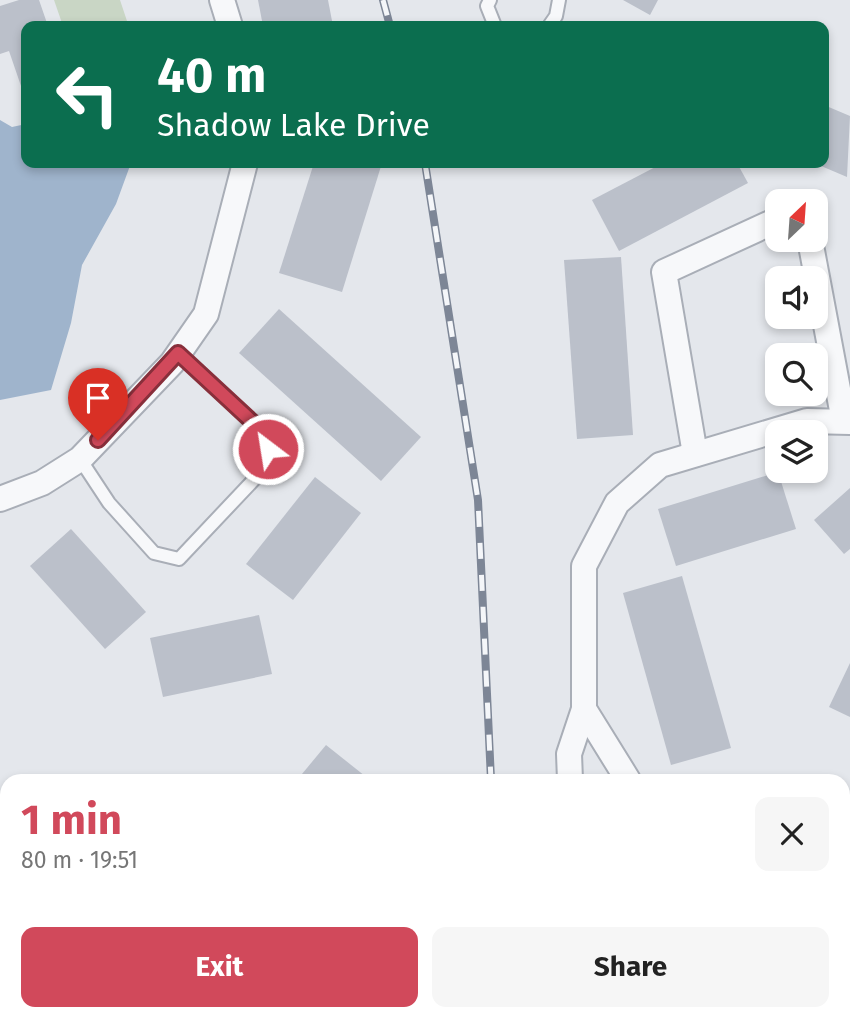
<!DOCTYPE html>
<html lang="en">
<head>
<meta charset="utf-8">
<style>
  body { margin:0; font-family:"Fira Sans",sans-serif; background:#f6f6f6; color:#222; height:100vh; display:flex; flex-direction:column; font-size:26px; white-space:nowrap }
  * { box-sizing:border-box; margin:0 }
  p { font-size:23px; color:#767676 }
  .icon { flex:none; width:38px; height:38px; fill:none; stroke:currentColor; stroke-width:2; stroke-linecap:round; stroke-linejoin:round }
  .map { position:relative; flex:1; overflow:hidden }
  .drawer { position:absolute; left:0px; top:774px; width:850px; height:247px; display:flex; flex-direction:column; background:#fff; border-radius:21px 21px 0 0; box-shadow:0 4px 10px #0003 }
  .drawer>* { flex:none }
  .guide { position:absolute; left:21px; top:21px; width:808px; height:147px; border-radius:14px; box-shadow:0 4px 10px #0003; background:#0b6e4f; color:#fff; overflow:hidden }
  .needle { width:46px; rotate:25deg }
  .controls { position:absolute; left:765px; top:189px; display:grid; gap:14px }
  .controls a { display:grid; place-items:center; width:63px; height:63px; border-radius:14px; background:#fff; box-shadow:0 4px 10px #0003; font-size:35px }
  .pin { position:absolute; display:grid; place-items:center; width:60px; height:60px; color:#fff; margin:-72px -30px; border-radius:50% 50% 50% 0; rotate:-45deg; box-shadow:0 0 7px #0007 }
  .pin .icon { rotate:45deg }
  .me { position:absolute; width:77px; margin:-38px; rotate:329deg; stroke-linejoin:round; filter:drop-shadow(0 0 5px #0008) }
  .turn { display:flex; align-items:center; gap:24px; height:147px; padding:0 21px; font-size:32px }
  .turn .icon { width:91px; height:91px; stroke-width:2.5 }
  .turn b { display:block; font-size:49px; line-height:60px }
  .round { display:grid; place-items:center; flex:none; width:74px; height:74px; border-radius:14px; background:#f6f6f6 }
  .summary { display:flex; align-items:center; justify-content:space-between; height:119px; padding:0 21px }
  h1 { font-size:42px; font-weight:700; line-height:52px; color:#d1495b }
  .button { display:flex; gap:14px; margin-top:auto; padding:14px 21px }
  .button a { flex:1; height:80px; border-radius:14px; background:#d1495b; color:#fff; font-size:28px; font-weight:700; line-height:80px; text-align:center }
  .button a+a { background:#f6f6f6; color:#222 }
  .map>svg:first-child { display:block }
  .green { fill:#c9d6c5 }
  .water { fill:#9fb4cc }
  .building { fill:#bbc0ca }
  .lines { fill:none; stroke-linecap:round; stroke-linejoin:round }
  .lane-casing { stroke:#a9aeb7; stroke-width:16 }
  .street-casing { stroke:#a9aeb7; stroke-width:28 }
  .lane { stroke:#f7f8fa; stroke-width:12 }
  .street { stroke:#f7f8fa; stroke-width:24 }
  .rail-casing { stroke:#7d8696; stroke-width:8 }
  .rail { stroke:#f4f6f9; stroke-width:5; stroke-dasharray:16; stroke-linecap:butt }
  .route-casing { stroke:#882f3b; stroke-width:18 }
  .route { stroke:#d1495b; stroke-width:12 }
</style>
</head>
<body>
<div class="map">
<svg width="850" height="1019" viewBox="0 0 850 1019">
  <rect width="100%" height="100%" fill="#e4e7ec"/>
  <polygon class="green" points="54,0 120,0 128,24 63,26"/>
  <polygon class="water" points="0,120 12,127 26,124 26,163 131,163 116,204 82,265 71,323 51,390 0,400"/>
  <g class="building">
    <polygon points="19,0 39,0 48,26 26,26 26,85 21,86 9,51 0,54 0,6"/>
    <polygon points="258,0 328,0 333,26 263,26"/>
    <polygon points="623,0 658,0 650,15"/>
    <polygon points="824,105 850,116 847,177 814,163 824,163"/>
    <polygon points="314,163 382,163 342,292 279,273"/>
    <polygon points="663,163 737,163 748,183 619,251 592,200"/>
    <polygon points="621,257 633,435 577,439 564,260"/>
    <polygon points="279,309 421,437 381,481 239,353"/>
    <polygon points="778,472 796,529 676,566 658,509"/>
    <polygon points="315,477 361,513 293,600 246,564"/>
    <polygon points="850,488 850,549 844,554 814,520"/>
    <polygon points="71,529 146,612 105,649 30,566"/>
    <polygon points="682,576 731,748 671,765 623,593"/>
    <polygon points="259,615 272,674 163,697 150,638"/>
    <polygon points="850,663 850,717 829,707"/>
    <polygon points="326,745 370,780 309,780 302,774"/>
  </g>
  <g class="lines">
    <defs>
      <g id="lane">
        <polyline points="490,0 487,6 495,26"/>
        <polyline points="549,26 556,16 559,0"/>
        <polyline points="80,459 109,503 154,553 179,559 263,470 268,449 261,430 178,353"/>
      </g>
      <g id="street">
        <polyline points="222,0 230,26"/>
        <polyline points="810,240 844,421"/>
        <polyline points="695,454 664,272 777,220"/>
        <polyline points="0,499 42,483 80,459 172,363 206,314 245,163"/>
        <polyline points="584,709 628,780"/>
        <polyline points="570,780 569,754 584,709 584,566 617,503 660,465 807,421 850,422"/>
        <polyline points="0,1014 11,1019"/>
        <polyline points="274,1019 279,1013"/>
      </g>
    </defs>
    <use href="#lane" class="lane-casing"/>
    <use href="#street" class="street-casing"/>
    <use href="#lane" class="lane"/>
    <use href="#street" class="street"/>
    <defs>
      <g id="rail">
        <polyline points="383,0 390,26"/>
        <polyline points="425,163 478,500 491,780"/>
        <polyline points="493,1019 493,1013"/>
      </g>
    </defs>
    <use href="#rail" class="rail-casing"/>
    <use href="#rail" class="rail"/>
  </g>
  <g class="lines">
    <defs>
      <polyline id="route" points="98,440 178,353 261,430 268,449"/>
    </defs>
    <use href="#route" class="route-casing"/>
    <use href="#route" class="route"/>
  </g>
</svg>
<div class="controls">
<a><svg class="needle" viewBox="-14 -14 28 28"><path d="M0-13l5 13h-10z" fill="#e53935"/><path d="M0 13l5-13h-10z" fill="#767676"/></svg></a>
<a><svg class="icon" aria-label="sound" viewBox="0 0 24 24"><path d="M4 9h4l5-4v14l-5-4H4zM17 9q2 3 0 6"/></svg></a>
<a><svg class="icon" aria-label="search" viewBox="0 0 24 24"><circle cx="10" cy="10" r="6"/><path d="M15 15l6 6"/></svg></a>
<a><svg class="icon" aria-label="layers" viewBox="0 0 24 24"><path d="M12 4l9 5-9 5-9-5zM3 14l9 5 9-5"/></svg></a>
</div>
<div class="pin" style="left:98px;top:440px;background:#d93025"><svg class="icon" aria-label="arrive" viewBox="0 0 24 24"><path d="M6 21V4h12l-3 4 3 4H6"/></svg></div>
<svg class="me" style="left:268px;top:449px" viewBox="-20 -20 40 40"><circle r="17" fill="#d1495b" stroke="#fff" stroke-width="3"/><path d="M0-11L8 9 0 5-8 9z" fill="#fff"/></svg>
<div class="guide">
<div class="turn"><svg class="icon" aria-label="left" viewBox="0 0 24 24"><path d="M17 20v-9H6M10 6l-5 5 5 5"/></svg><div><b>40 m</b>Shadow Lake Drive</div></div>
</div>
<section class="drawer">
<div class="summary"><div><h1>1 min</h1><p>80 m · 19:51</p></div><a class="round"><svg class="icon" aria-label="close" viewBox="0 0 24 24"><path d="M6 6l12 12M18 6L6 18"/></svg></a></div>
<div class="button"><a>Exit</a><a>Share</a></div>
</section>
</div>
</body>
</html>
